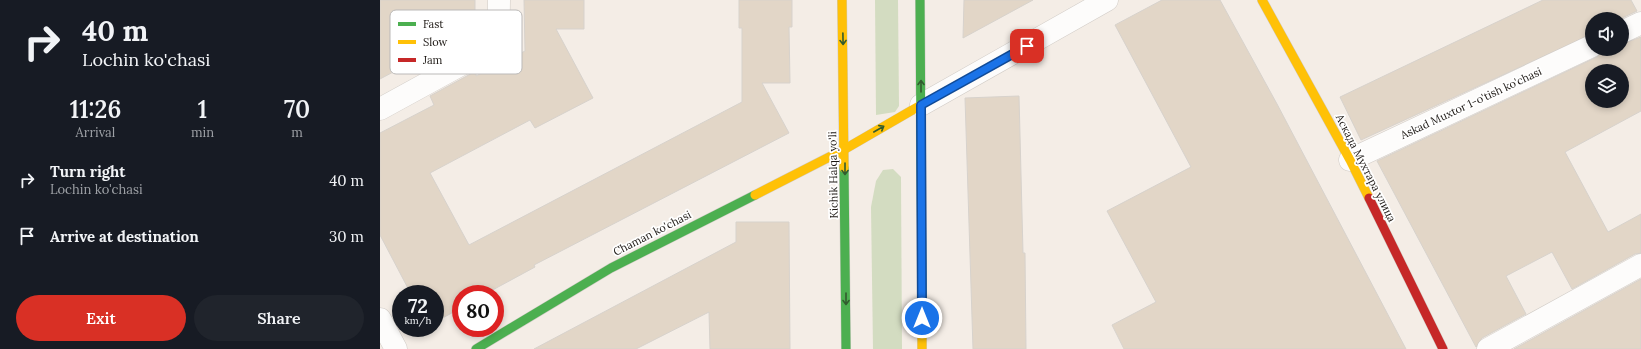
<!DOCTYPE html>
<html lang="en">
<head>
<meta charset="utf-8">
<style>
  body { margin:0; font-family:Lora,serif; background:#20242c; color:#f1f3f6; height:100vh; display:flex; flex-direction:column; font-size:15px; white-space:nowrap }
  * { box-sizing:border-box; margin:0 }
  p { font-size:13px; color:#9ea1a6 }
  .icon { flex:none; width:22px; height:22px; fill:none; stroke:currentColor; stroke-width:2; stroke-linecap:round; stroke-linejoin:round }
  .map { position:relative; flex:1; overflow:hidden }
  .panel { display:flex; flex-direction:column; background:#171b24; width:380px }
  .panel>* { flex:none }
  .banner { background:#171b24; color:#f1f3f6; overflow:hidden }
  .tools { position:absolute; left:1205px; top:12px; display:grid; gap:8px }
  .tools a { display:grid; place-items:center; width:44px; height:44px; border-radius:50%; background:#171b24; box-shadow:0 2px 6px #0003; font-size:20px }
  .speed { position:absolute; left:12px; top:285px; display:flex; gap:8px; font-size:20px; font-weight:700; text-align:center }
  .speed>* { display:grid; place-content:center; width:52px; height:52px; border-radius:50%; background:#171b24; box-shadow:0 2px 6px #0003; line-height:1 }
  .speed small { font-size:10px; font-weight:400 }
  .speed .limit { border:6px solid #d22; background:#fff; color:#111 }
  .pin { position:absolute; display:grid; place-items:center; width:34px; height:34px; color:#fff; margin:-17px; border-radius:8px; box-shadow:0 2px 6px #0006 }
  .me { position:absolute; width:44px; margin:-22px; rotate:0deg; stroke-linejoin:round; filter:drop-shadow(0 0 3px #0008) }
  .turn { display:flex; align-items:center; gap:14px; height:84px; padding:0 16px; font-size:18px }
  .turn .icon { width:52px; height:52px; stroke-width:2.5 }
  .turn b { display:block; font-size:28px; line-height:34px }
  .eta { display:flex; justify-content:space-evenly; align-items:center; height:68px; text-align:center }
  .eta b { font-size:24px; font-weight:600; line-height:28px }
  .cta { display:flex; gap:8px; margin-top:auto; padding:8px 16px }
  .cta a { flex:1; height:46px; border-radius:24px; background:#d93025; color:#fff; font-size:16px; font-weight:600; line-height:46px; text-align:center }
  .cta a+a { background:#20242c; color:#f1f3f6 }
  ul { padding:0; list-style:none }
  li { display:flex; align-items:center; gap:12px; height:56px; padding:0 16px }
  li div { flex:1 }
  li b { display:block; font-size:15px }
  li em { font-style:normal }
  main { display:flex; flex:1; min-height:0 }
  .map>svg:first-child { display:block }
  .green { fill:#d3dcc1 }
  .building { fill:#e2d6c7; stroke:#d7d2cc; fill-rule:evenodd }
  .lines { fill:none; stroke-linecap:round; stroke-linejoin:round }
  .street-casing { stroke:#d0cbc6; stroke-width:23 }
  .fast-casing { stroke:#d0cbc6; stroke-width:10 }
  .slow-casing { stroke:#d0cbc6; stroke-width:10 }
  .jam-casing { stroke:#d0cbc6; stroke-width:10 }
  .street { stroke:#fdfcfb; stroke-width:22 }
  .fast { stroke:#4caf50; stroke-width:9 }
  .slow { stroke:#ffc107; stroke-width:9 }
  .jam { stroke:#c62828; stroke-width:9 }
  .oneway { stroke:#325b2e }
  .route-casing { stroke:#114b97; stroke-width:10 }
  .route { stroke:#1a73e8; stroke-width:7 }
  .labels { text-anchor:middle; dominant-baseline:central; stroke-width:3.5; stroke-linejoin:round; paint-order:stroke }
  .street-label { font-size:11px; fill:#1c1713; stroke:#fff }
  .key { fill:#fff; stroke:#bbb9b8; stroke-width:1 }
  .key-label { font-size:11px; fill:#1c1713 }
</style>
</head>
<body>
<main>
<section class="panel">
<div class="banner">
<div class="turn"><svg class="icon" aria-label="right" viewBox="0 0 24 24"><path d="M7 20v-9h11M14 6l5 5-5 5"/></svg><div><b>40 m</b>Lochin ko'chasi</div></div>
</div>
<div class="eta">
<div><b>11:26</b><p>Arrival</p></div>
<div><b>1</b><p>min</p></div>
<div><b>70</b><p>m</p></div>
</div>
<ul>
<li><svg class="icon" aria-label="right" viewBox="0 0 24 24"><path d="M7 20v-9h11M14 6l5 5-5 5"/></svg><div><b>Turn right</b><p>Lochin ko'chasi</p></div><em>40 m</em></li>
<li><svg class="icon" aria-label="arrive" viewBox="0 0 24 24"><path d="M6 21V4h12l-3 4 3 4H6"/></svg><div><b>Arrive at destination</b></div><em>30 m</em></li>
</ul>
<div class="cta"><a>Exit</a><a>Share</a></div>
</section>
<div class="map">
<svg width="1261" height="349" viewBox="0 0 1261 349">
  <rect width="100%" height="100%" fill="#f4ede6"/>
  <g class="green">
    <polygon points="495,0 518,0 519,106 515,112 496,115"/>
    <polygon points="513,169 521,177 522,349 493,349 491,207 496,181 503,170"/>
  </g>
  <g class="building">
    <polygon points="0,0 95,0 95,43 38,74 32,62 0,79"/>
    <polygon points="144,0 204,0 204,29 176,29 213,98 155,128 150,120 50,173 89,245 362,102 362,28 359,28 359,0 412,0 412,27 409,27 410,83 382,83 409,133 154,265 155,267 107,293 81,294 81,308 55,322 55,294 31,294 0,235 0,133 54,105 50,96 96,71 96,76 145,51"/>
    <polygon points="584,0 653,0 583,38"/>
    <polygon points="782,0 840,0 897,104 1026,349 744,349 732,325 776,302 727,211 811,167 735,25"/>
    <polygon points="1163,0 1251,0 1257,11 1240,19 1212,19 1212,34 981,140 960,97"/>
    <path d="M1261 37V111L1185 152 1228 232 1261 214V253L1255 254 1192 289 1172 252 1126 276 1146 314 1102 338 1096 347 997 161 1217 57 1224 49H1242V44ZM1212 71H1242V101H1212Z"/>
    <polygon points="639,96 643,253 645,253 646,349 593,349 585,98"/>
    <polygon points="356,222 409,222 410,349 330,349 329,312 256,349 154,349 356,242"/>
    <polygon points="1261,279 1261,349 1134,349"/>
  </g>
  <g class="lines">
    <defs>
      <g id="street">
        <polyline points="1242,32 1261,23"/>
        <polyline points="541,105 727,0"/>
        <path d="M0 109 106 51C119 35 119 20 119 0"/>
        <polyline points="970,160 1212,46"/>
        <polyline points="0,319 16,349"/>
        <polyline points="1108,349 1261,265"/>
      </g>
      <g id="fast">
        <polyline points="540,0 542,299"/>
        <polyline points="464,168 466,349"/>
        <polyline points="96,349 231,268 375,195"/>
      </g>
      <g id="slow">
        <polyline points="462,0 464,168"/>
        <polyline points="882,0 970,160 989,198"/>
        <polyline points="465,149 541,105"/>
        <polyline points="375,195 465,149"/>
        <polyline points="542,299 542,349"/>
      </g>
      <polyline id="jam" points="989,198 1063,349"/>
    </defs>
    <use href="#street" class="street-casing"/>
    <use href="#fast" class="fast-casing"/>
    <use href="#slow" class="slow-casing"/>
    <use href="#jam" class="jam-casing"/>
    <use href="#street" class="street"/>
    <use href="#fast" class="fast"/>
    <use href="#slow" class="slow"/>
    <use href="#jam" class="jam"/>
  </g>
  <defs><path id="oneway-shaft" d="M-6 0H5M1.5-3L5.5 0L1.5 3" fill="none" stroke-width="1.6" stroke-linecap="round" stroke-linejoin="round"/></defs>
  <g class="oneway">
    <use href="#oneway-shaft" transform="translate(463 39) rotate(89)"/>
    <use href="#oneway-shaft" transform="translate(541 86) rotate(-90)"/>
    <use href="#oneway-shaft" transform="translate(499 129) rotate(-30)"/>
    <use href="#oneway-shaft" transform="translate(465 169) rotate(90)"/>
    <use href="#oneway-shaft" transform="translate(466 299) rotate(90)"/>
  </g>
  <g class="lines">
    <defs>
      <polyline id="route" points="542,318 541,105 647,46"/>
    </defs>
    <use href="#route" class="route-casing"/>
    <use href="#route" class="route"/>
  </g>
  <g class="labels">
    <g class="street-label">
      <text transform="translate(1091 103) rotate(-25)">Askad Muxtor 1-o'tish ko'chasi</text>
      <text transform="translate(986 168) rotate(63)">Аскада Мухтара улица</text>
      <text transform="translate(453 175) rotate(-91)">Kichik Halqa yo'li</text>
      <text transform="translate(272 233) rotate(-27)">Chaman ko'chasi</text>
    </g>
  </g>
  <rect x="10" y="10" width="132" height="64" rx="6" class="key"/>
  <rect x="18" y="22" width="18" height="4" fill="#4caf50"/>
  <rect x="18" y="40" width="18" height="4" fill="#ffc107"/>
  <rect x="18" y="58" width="18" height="4" fill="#c62828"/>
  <g class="key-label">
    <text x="43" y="28">Fast</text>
    <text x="43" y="46">Slow</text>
    <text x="43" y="64">Jam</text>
  </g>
</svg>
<div class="tools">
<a><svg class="icon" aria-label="sound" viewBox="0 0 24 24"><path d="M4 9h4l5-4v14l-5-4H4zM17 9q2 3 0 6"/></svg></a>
<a><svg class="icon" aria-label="layers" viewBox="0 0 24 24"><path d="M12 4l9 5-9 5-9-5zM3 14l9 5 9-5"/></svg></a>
</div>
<div class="speed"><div>72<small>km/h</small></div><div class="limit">80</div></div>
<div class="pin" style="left:647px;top:46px;background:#d93025"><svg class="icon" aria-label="arrive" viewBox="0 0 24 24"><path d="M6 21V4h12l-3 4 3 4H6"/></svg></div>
<svg class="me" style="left:542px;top:318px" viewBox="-20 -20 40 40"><circle r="17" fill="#1a73e8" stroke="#fff" stroke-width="3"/><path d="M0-11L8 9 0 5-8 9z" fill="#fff"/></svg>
</div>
</main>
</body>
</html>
